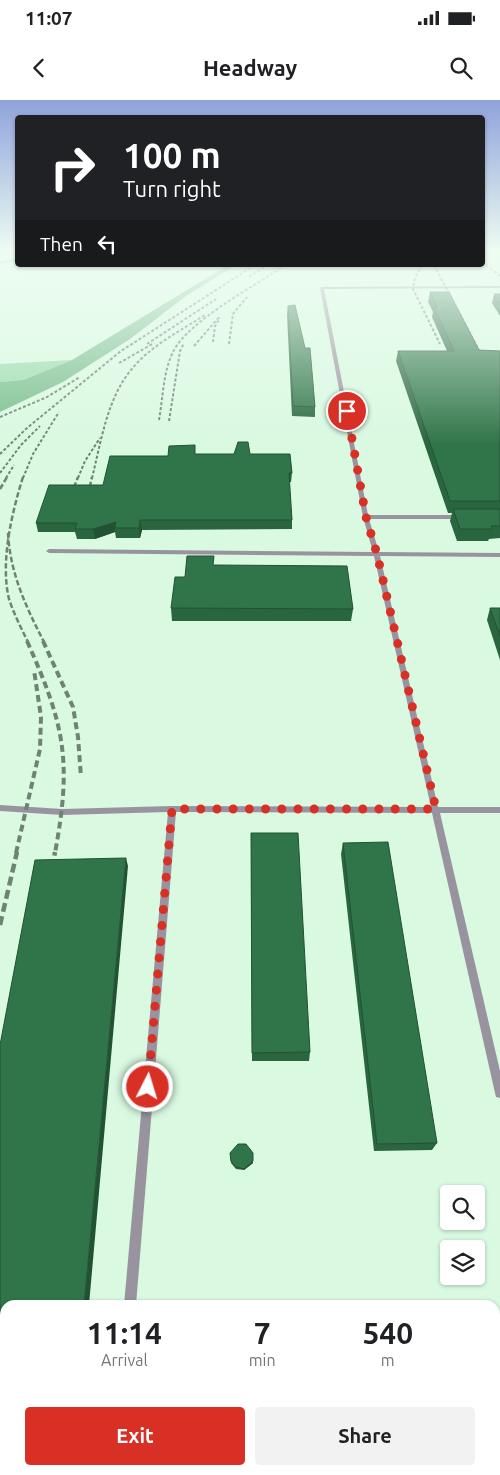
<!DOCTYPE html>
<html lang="en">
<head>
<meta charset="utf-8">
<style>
  body { margin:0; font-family:Ubuntu,sans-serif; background:#f2f2f2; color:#202124; height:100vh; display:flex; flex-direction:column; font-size:19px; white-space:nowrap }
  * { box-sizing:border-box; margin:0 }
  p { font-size:16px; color:#757577 }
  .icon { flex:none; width:28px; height:28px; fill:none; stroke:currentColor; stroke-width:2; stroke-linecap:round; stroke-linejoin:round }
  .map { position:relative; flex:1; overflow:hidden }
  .details { position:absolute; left:0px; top:1200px; width:500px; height:175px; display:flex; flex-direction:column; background:#fff; border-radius:15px 15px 0 0; box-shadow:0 1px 4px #0004 }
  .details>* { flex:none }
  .banner { position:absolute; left:15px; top:15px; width:470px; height:152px; border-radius:5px; box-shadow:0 1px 4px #0004; background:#202124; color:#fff; overflow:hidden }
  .controls { position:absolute; left:440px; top:1085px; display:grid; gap:10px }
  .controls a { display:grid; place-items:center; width:45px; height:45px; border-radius:5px; background:#fff; box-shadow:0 1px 4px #0004; font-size:25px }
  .pin { position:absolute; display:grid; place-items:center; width:42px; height:42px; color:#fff; margin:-21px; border:2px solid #fff; border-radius:50%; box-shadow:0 1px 5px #0007 }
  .me { position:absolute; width:55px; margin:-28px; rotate:5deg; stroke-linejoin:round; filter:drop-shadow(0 0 4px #0008) }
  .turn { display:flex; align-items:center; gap:18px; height:105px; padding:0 25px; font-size:22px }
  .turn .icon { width:65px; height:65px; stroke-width:2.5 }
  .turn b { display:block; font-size:35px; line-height:42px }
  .then { display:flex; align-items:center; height:48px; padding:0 25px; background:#0003; gap:10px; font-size:19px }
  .eta { display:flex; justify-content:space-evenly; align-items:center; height:85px; text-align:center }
  .eta b { font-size:30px; font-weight:700; line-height:35px }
  .action { display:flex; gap:10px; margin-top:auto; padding:10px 25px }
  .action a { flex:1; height:58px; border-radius:5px; background:#d93025; color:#fff; font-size:20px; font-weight:700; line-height:58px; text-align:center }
  .action a+a { background:#f2f2f2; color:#202124 }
  .status { display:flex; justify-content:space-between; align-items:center; height:35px; padding:0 25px; background:#fff; direction:ltr }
  .status svg { height:14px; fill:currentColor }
  header { display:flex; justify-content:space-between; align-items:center; height:65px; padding:0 25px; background:#fff; font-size:22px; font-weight:700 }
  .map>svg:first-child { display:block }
  .green { fill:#99dcac }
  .forest { fill:#79bd8d }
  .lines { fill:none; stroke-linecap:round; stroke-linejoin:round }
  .service { fill:#9993a0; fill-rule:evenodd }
  .tertiary { fill:#9993a0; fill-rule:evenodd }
  .rail-far3 { stroke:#6f8374; stroke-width:2; stroke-dasharray:3 2; stroke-linecap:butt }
  .rail-far2 { stroke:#6f8374; stroke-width:2.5; stroke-dasharray:5.5 2.5; stroke-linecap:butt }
  .rail-far1 { stroke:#6f8374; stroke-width:4; stroke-dasharray:7 4; stroke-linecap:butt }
  .rail { stroke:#6f8374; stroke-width:4.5; stroke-dasharray:9 4.5; stroke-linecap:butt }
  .wall { fill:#29653f }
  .shaded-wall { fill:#225233 }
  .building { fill:#307549; stroke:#225233 }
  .route { stroke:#d93025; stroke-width:9; stroke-dasharray:0 16.2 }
</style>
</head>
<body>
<div class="status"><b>11:07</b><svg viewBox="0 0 49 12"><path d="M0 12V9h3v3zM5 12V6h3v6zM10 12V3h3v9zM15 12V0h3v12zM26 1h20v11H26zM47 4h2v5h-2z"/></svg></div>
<header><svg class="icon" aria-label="back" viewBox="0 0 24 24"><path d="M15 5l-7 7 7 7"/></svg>Headway<svg class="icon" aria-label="search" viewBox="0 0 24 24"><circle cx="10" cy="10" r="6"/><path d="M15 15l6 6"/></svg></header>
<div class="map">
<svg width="500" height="1375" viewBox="0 0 500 1375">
  <rect width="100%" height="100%" fill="#d9f9e1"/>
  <polygon class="green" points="72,260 23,280 0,282 0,264"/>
  <polygon class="forest" points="228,165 236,165 186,196 130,239 63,282 0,312 0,282 23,280 72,260"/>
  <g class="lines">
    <g class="service">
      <polygon points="500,186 500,188 324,189 368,415 461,415 464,417 461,419 369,419 379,452 500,453 500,457 380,456 438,707 500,707 500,713 440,713 500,971 500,998 496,997 495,993 432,713 176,712 136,1205 124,1205 168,712 62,715 0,711 0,705 62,709 172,706 431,707 374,456 49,453 46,451 49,449 373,452 363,417 320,188 322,187"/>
      <rect x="109" y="1370" width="14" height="5"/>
    </g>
    <polygon class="tertiary" points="18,158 18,160 0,164 0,162"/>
    <g class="rail-far3">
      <polyline points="482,162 500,176"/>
      <polyline points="422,165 415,178 413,189 440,244"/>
      <polyline points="434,165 481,254"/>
      <polyline points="249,177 267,165"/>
      <polyline points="213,242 215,226 220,218"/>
      <polyline points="147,244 216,199"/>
      <polyline points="229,244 233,214 247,197"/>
      <polyline points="194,246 220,216"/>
      <polyline points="119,263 154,243"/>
      <polyline points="0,317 47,297 80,277"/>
      <path d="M159 320C163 298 163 272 173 252 188 221 256 185 286 165"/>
      <polyline points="169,321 180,251 184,243"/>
      <polyline points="0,354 27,328 121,251 255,165"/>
      <polyline points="0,373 21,345 40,326"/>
      <polyline points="6,378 14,365"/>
      <polyline points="23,378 33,354 59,312"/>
      <polyline points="78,378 85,361 100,338"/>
      <path d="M92 378C101 342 107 299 131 270 150 246 180 231 205 215"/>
    </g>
    <g class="rail-far2">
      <path d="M23 377C12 412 0 462 9 499 14 514 21 528 28 542"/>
      <polyline points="0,389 7,377"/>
      <polyline points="71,395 78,377"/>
      <polyline points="88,395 92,377"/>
      <path d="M8 433C10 473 26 507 44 542"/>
    </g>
    <g class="rail-far1">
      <path d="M27 541C65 626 72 661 55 753"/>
      <polyline points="43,541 73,607 78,637 81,677"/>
      <polyline points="16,753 40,649 41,617 34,570"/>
    </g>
    <g class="rail">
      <polyline points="52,769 55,752"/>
      <polyline points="0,825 17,752"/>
    </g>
  </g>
  <g class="wall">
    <polygon points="430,192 479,250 500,251 500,438 489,439 488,441 457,441 450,421 452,413 448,413 396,261 398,251 447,251 432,217 433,212 428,202"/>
    <polygon points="494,194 500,194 500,216 492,203"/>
    <polygon points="288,206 315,307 315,317 292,316 287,215"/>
    <polygon points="196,354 250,354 292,373 291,382 289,382 292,420 292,429 142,430 140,438 116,438 115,432 95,439 77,439 75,432 38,432 36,423 103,385 168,356"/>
    <polygon points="214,465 353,509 351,521 172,521 171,508"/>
    <polygon points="490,508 500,508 500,560 487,520"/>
    <polygon points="251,733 310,952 309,961 252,961"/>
    <polygon points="343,743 437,1043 432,1050 374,1051 341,754"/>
    <polygon points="230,1053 253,1053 253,1063 244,1070 236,1069 231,1063"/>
  </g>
  <g class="shaded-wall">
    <polygon points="140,420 142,430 140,438 139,428"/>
    <polygon points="116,422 115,428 115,432 95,439 93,429"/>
    <polygon points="126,758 128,766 89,1205 84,1205"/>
    <polygon points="253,1061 253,1063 244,1070 244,1069"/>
    <polygon points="69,1370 74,1370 73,1375 69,1375"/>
  </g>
  <g class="building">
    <polygon points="430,192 449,192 479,250 500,251 500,401 450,401 398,251 454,251 434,207 437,207"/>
    <polygon points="494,194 500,194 500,203"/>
    <polygon points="295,205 305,248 310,248 315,307 293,306 288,206"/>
    <polygon points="238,342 248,342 250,354 290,354 292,373 289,373 292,420 140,420 139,428 115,428 116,422 93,429 75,429 77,423 36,423 49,385 103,385 110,356 168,356 169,346 195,345 195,354 234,354"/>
    <polygon points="453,409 500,409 500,426 491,426 492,429 460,429"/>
    <polygon points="187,456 214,456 213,465 347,466 353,509 171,508 175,477 185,477"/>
    <polygon points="490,508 500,508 500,536"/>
    <polygon points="251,733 298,733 310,952 252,953"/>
    <polygon points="388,742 437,1043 377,1044 343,743"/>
    <polygon points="126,758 84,1205 5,1205 5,1370 69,1370 69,1375 0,1375 0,945 35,760"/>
    <polygon points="238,1044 246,1044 253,1053 253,1061 244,1069 236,1067 231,1061 230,1053"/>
  </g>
  <linearGradient id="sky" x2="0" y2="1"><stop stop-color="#8fa3dc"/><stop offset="0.44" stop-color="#eefcf2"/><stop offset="1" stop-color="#eefcf2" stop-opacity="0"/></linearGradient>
  <rect width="500" height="344" fill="url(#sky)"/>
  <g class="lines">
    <polyline class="route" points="148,987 172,709 436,709 377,454 366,417 347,311"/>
  </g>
</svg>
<div class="controls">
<a><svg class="icon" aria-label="search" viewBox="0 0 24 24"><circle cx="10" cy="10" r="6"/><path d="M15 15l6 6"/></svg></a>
<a><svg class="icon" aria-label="layers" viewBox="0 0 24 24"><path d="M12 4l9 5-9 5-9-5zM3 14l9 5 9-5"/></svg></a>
</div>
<div class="pin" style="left:347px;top:311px;background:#d93025"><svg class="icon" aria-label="arrive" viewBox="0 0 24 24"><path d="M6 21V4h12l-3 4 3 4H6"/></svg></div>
<svg class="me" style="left:148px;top:987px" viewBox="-20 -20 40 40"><circle r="17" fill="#d93025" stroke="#fff" stroke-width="3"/><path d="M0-11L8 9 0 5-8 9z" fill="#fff"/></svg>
<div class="banner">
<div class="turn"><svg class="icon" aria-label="right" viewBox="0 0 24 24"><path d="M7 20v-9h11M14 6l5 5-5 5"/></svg><div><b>100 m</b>Turn right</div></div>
<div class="then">Then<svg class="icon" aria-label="left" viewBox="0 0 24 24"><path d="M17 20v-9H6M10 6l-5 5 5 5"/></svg></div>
</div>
<section class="details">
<div class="eta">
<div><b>11:14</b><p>Arrival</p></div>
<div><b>7</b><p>min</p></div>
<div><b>540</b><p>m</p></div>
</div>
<div class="action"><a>Exit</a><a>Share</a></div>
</section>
</div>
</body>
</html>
